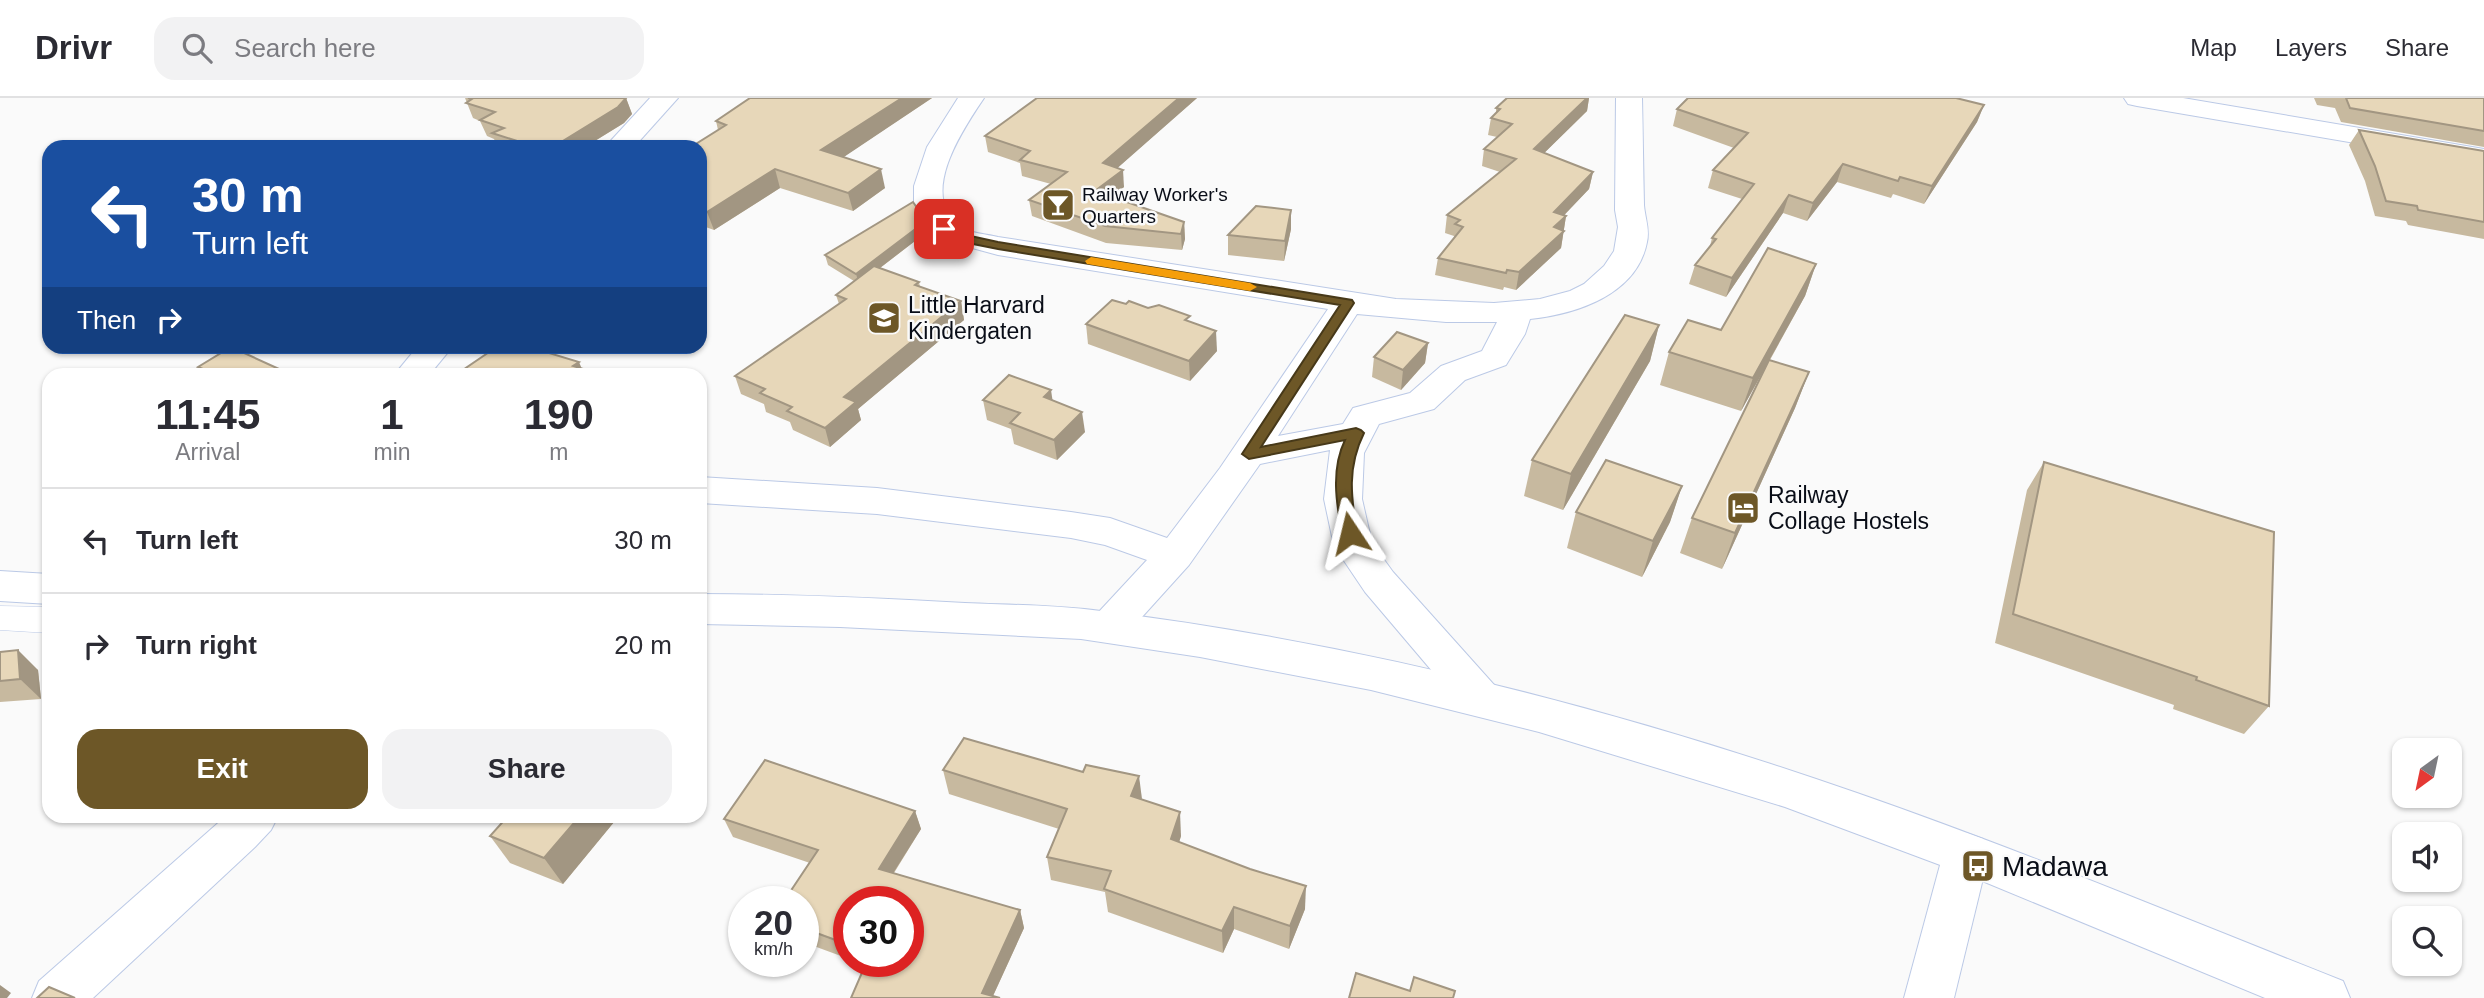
<!DOCTYPE html>
<html lang="en">
<head>
<meta charset="utf-8">
<style>
  body { margin:0; font-family:Arial,sans-serif; background:#f2f2f3; color:#2b2b33; height:100vh; display:flex; flex-direction:column; font-size:26px; white-space:nowrap }
  * { box-sizing:border-box; margin:0 }
  p { font-size:23px; color:#7c7c81 }
  .icon { flex:none; width:38px; height:38px; fill:none; stroke:currentColor; stroke-width:2; stroke-linecap:round; stroke-linejoin:round }
  .map { position:relative; flex:1; overflow:hidden }
  .side { position:absolute; left:42px; top:270px; width:665px; height:455px; display:flex; flex-direction:column; background:#fff; border-radius:21px; box-shadow:0 2px 5px #0004 }
  .side>* { flex:none }
  .top-card { position:absolute; left:42px; top:42px; width:665px; height:214px; border-radius:21px; box-shadow:0 2px 5px #0004; background:#1a4fa0; color:#fff; overflow:hidden }
  .needle { width:46px; rotate:213deg }
  .fabs { position:absolute; left:2392px; top:640px; display:grid; gap:14px }
  .fabs a { display:grid; place-items:center; width:70px; height:70px; border-radius:14px; background:#fff; box-shadow:0 2px 5px #0004; font-size:35px }
  .speed { position:absolute; left:728px; top:788px; display:flex; gap:14px; font-size:35px; font-weight:700; text-align:center }
  .speed>* { display:grid; place-content:center; width:91px; height:91px; border-radius:50%; background:#fff; box-shadow:0 2px 5px #0004; line-height:1 }
  .speed small { font-size:18px; font-weight:400 }
  .speed .limit { border:10px solid #d22; background:#fff; color:#111 }
  .pin { position:absolute; display:grid; place-items:center; width:60px; height:60px; color:#fff; margin:-30px; border-radius:14px; box-shadow:0 4px 10px #0006 }
  .me { position:absolute; width:77px; margin:-38px; rotate:350deg; stroke-linejoin:round; filter:drop-shadow(0 0 5px #0008) }
  .turn { display:flex; align-items:center; gap:24px; height:147px; padding:0 35px; font-size:32px }
  .turn .icon { width:91px; height:91px; stroke-width:2.5 }
  .turn b { display:block; font-size:49px; line-height:60px }
  .then { display:flex; align-items:center; height:66px; padding:0 35px; background:#0003; gap:14px; font-size:26px }
  .eta { display:flex; justify-content:space-evenly; align-items:center; height:119px; text-align:center }
  .eta b { font-size:42px; font-weight:600; line-height:49px }
  .button { display:flex; gap:14px; margin-top:auto; padding:14px 35px }
  .button a { flex:1; height:80px; border-radius:21px; background:#6d5727; color:#fff; font-size:28px; font-weight:600; line-height:80px; text-align:center }
  .button a+a { background:#f2f2f3; color:#2b2b33 }
  ul { padding:0; list-style:none }
  li { display:flex; align-items:center; gap:21px; height:105px; padding:0 35px; border-top:2px solid #e1e1e2 }
  li div { flex:1 }
  li b { display:block; font-size:26px }
  li em { font-style:normal }
  header { display:flex; align-items:center; gap:42px; box-sizing:border-box; height:98px; padding:0 35px; background:#fff; border-bottom:2px solid #e1e1e2 }
  header strong { font-size:33px }
  nav { display:flex; gap:38px; margin-inline-start:auto; font-size:24px }
  .search { width:490px; height:63px; background:#f2f2f3; display:flex; align-items:center; gap:18px; box-sizing:border-box; padding:0 24px; border-radius:21px; color:#7c7c81; font-size:26px }
  .map>svg:first-child { display:block }
  .lines { fill:none; stroke-linecap:round; stroke-linejoin:round }
  .pedestrian-casing { stroke:#bbc9e6; stroke-width:1 }
  .minor-casing { stroke:#bbc9e6; stroke-width:2 }
  .tertiary-casing { stroke:#bbc9e6; stroke-width:2 }
  .pedestrian { fill:#fff; fill-rule:evenodd }
  .minor { fill:#fff; fill-rule:evenodd }
  .tertiary { fill:#fff; fill-rule:evenodd }
  .wall { fill:#c7b99f }
  .shaded-wall { fill:#a29682 }
  .building { fill:#e7d7b9; stroke:#a29682; stroke-width:2 }
  .route { fill:#6d5727; stroke:#473919; stroke-width:2 }
  .slow { fill:#f59e0b }
  .labels { text-anchor:middle; dominant-baseline:central; stroke-width:5; stroke-linejoin:round; paint-order:stroke }
  .far-poi-label { font-size:19px; fill:#090d17; stroke:#fafafa; text-anchor:start }
  .poi-label { font-size:23px; fill:#090d17; stroke:#fafafa; text-anchor:start }
  .near-poi-label { font-size:28px; fill:#090d17; stroke:#fafafa; text-anchor:start }
</style>
</head>
<body>
<header>
<strong>Drivr</strong>
<div class="search"><svg class="icon" aria-label="search" viewBox="0 0 24 24"><circle cx="10" cy="10" r="6"/><path d="M15 15l6 6"/></svg>Search here</div>
<nav><a>Map</a><a>Layers</a><a>Share</a></nav>
</header>
<div class="map">
<svg width="2484" height="900" viewBox="0 0 2484 900">
  <rect width="100%" height="100%" fill="#fafafa"/>
  <g class="lines">
    <defs>
      <polygon id="pedestrian" points="0,508 49,509 49,535 0,532"/>
      <g id="minor">
        <polygon points="650,0 678,0 634,49 605,49"/>
        <path d="M958 0H984C963 31 916 100 962 129 972 136 986 136 998 139L1396 201 1494 205 1540 201 1570 193 1584 186 1604 168 1614 153 1618 129 1615 112 1616 0H1642C1643 36 1643 71 1644 107 1645 120 1650 131 1647 144 1637 197 1576 216 1530 221L1525 236 1506 267 1465 282 1434 311 1379 326 1364 355 1362 401 1372 445 1393 474 1496 589 1502 601 1496 613 1481 618 1466 613 1365 494 1334 448 1324 401 1330 352 1260 366 1189 467 1123 540 1109 544 1095 540 1089 529 1095 518 1147 462 1105 447 1071 440 877 416 700 405V379L877 390 1071 414 1110 420 1167 440 1220 370 1328 211 998 157 939 141 921 122 914 106V88L927 49ZM1357 216 1446 224H1497L1482 253 1441 268 1410 295 1353 310 1343 326 1278 338Z"/>
        <polygon points="2124,0 2183,0 2484,51 2484,67 2137,8 2128,6"/>
        <polygon points="418,248 453,248 430,276 395,276"/>
        <polygon points="226,718 278,718 271,732 255,749 93,900 32,900 39,883"/>
        <polygon points="1966,735 1983,741 1989,756 1954,900 1904,900 1943,756 1949,741"/>
      </g>
      <g id="tertiary">
        <polygon points="0,473 49,476 49,506 0,503"/>
        <path d="M700 496C788 496 877 500 965 505 1010 507 1056 507 1101 513 1358 545 1613 610 1857 695 2021 752 2181 819 2343 883L2350 900H2265L1975 780 1785 709 1539 634 1371 592 1200 559 1081 541 840 529 700 526Z"/>
      </g>
    </defs>
    <use href="#pedestrian" class="pedestrian-casing"/>
    <use href="#minor" class="minor-casing"/>
    <use href="#tertiary" class="tertiary-casing"/>
    <use href="#pedestrian" class="pedestrian"/>
    <use href="#minor" class="minor"/>
    <use href="#tertiary" class="tertiary"/>
  </g>
  <g class="wall">
    <polygon points="465,0 626,0 632,16 624,25 585,49 498,49 494,41 487,38 480,23 473,20"/>
    <polygon points="750,0 932,0 843,59 885,90 853,113 780,90 714,132 700,127 700,49 718,32 716,23"/>
    <polygon points="1037,0 1197,0 1117,70 1124,89 1111,99 1184,124 1185,141 1182,152 1106,145 1032,118 1029,102 1051,86 1022,78 1020,65 988,54 985,38"/>
    <polygon points="1507,0 1589,0 1587,13 1544,55 1593,74 1589,91 1564,117 1566,118 1561,150 1516,192 1504,189 1503,192 1435,177 1438,160 1454,140 1454,138 1445,135 1447,117 1500,74 1482,68 1484,51 1497,39 1488,37 1491,20 1496,15 1496,10"/>
    <polygon points="2314,0 2484,0 2484,49 2341,24 2335,10 2317,7"/>
    <polygon points="1984,7 1977,24 1924,106 1893,96 1891,100 1837,84 1807,123 1783,115 1726,199 1689,186 1695,167 1710,148 1712,140 1742,101 1708,90 1713,72 1734,50 1673,28 1677,11"/>
    <polygon points="2359,32 2484,53 2484,141 2408,127 2406,123 2375,118 2365,83 2349,47"/>
    <polygon points="1291,112 1291,131 1284,163 1228,157 1228,137"/>
    <polygon points="926,123 928,133 880,170 919,184 920,189 961,203 964,222 858,311 861,322 830,349 793,332 790,324 766,314 764,306 741,296 735,278 839,206 836,197 854,183 828,167 825,157"/>
    <polygon points="1816,166 1805,198 1770,262 1809,274 1795,310 1722,471 1680,455 1692,420 1765,270 1741,313 1660,287 1669,254 1721,232"/>
    <polygon points="1126,206 1190,224 1217,253 1190,283 1088,246 1086,226"/>
    <polygon points="1659,227 1650,263 1563,412 1524,398 1532,362"/>
    <polygon points="1428,245 1425,265 1401,292 1372,279 1374,259"/>
    <polygon points="198,269 290,276 204,276"/>
    <polygon points="983,302 1053,303 1085,334 1057,362 1014,346 1011,331 987,322"/>
    <polygon points="2044,364 2269,608 2244,636 2173,611 2174,607 1995,545 2027,392"/>
    <polygon points="1682,388 1670,424 1642,479 1567,450 1576,414"/>
    <polygon points="0,554 38,572 41,601 0,604"/>
    <polygon points="943,672 1141,702 1181,738 1179,744 1305,811 1289,851 1234,831 1223,855 1108,814 1105,794 1051,782 1047,759 1059,731 949,696"/>
    <polygon points="915,713 921,731 894,775 1020,812 1024,830 993,898 865,867 854,863 908,863 849,803 849,861 803,844 803,803 810,765 733,739 724,721"/>
    <polygon points="508,718 619,718 563,786 510,765 490,738"/>
  </g>
  <g class="shaded-wall">
    <polygon points="626,0 632,16 624,25 585,49 553,49"/>
    <polygon points="902,0 932,0 826,71 821,52"/>
    <polygon points="1179,0 1197,0 1105,81 1103,65"/>
    <polygon points="1587,0 1589,0 1587,13 1531,68 1534,51"/>
    <polygon points="1984,7 1977,24 1924,106 1932,88"/>
    <polygon points="1843,66 1837,84 1807,123 1813,105"/>
    <polygon points="775,71 780,90 714,132 707,114"/>
    <polygon points="881,71 885,90 853,113 848,95"/>
    <polygon points="1123,72 1124,89 1096,110 1095,93"/>
    <polygon points="1593,74 1589,91 1551,131 1554,114"/>
    <polygon points="1789,97 1783,115 1726,199 1732,180"/>
    <polygon points="1291,112 1291,131 1284,163 1285,143"/>
    <polygon points="1566,118 1561,150 1516,192 1519,174 1554,129"/>
    <polygon points="926,123 928,133 859,186 856,176"/>
    <polygon points="1184,124 1185,141 1182,152 1181,136"/>
    <polygon points="1816,166 1805,198 1741,313 1753,280"/>
    <polygon points="961,203 964,222 858,311 861,322 830,349 825,330 844,299"/>
    <polygon points="1659,227 1650,263 1563,412 1571,376"/>
    <polygon points="1216,233 1217,253 1190,283 1189,263"/>
    <polygon points="1428,245 1425,265 1401,292 1403,272"/>
    <polygon points="579,264 584,276 573,268"/>
    <polygon points="1809,274 1795,310 1722,471 1735,435"/>
    <polygon points="1051,292 1054,312 1044,299"/>
    <polygon points="1082,314 1085,334 1057,362 1054,342"/>
    <polygon points="1682,388 1670,424 1642,479 1653,443"/>
    <polygon points="18,552 38,572 41,601 20,581"/>
    <polygon points="1139,678 1142,701 1131,698"/>
    <polygon points="915,713 921,731 885,788 879,771"/>
    <polygon points="1180,714 1181,738 1173,764 1171,741"/>
    <polygon points="580,718 619,718 563,786 544,760"/>
    <polygon points="1306,788 1305,811 1289,851 1290,828"/>
    <polygon points="1234,809 1234,831 1223,855 1222,833"/>
    <polygon points="1020,812 1024,830 992,900 982,895"/>
    <polygon points="0,887 11,895 7,900 0,900"/>
  </g>
  <g class="building">
    <polygon points="468,0 626,0 618,9 553,49 536,49 492,35 504,30 480,22 495,14 466,5 472,1"/>
    <polygon points="750,0 902,0 821,52 881,71 848,95 775,71 707,114 700,111 700,49 691,49 726,27 716,23"/>
    <polygon points="1037,0 1179,0 1103,65 1123,72 1095,93 1184,124 1181,136 1105,128 1029,102 1067,74 1020,62 1030,53 985,38"/>
    <polygon points="1507,0 1587,0 1534,51 1593,74 1554,114 1566,118 1554,129 1564,133 1519,174 1507,172 1506,175 1438,160 1463,129 1455,126 1460,122 1447,117 1516,61 1484,51 1512,26 1491,20 1500,11 1496,10"/>
    <polygon points="1688,0 1956,0 1984,7 1932,88 1900,79 1898,83 1843,66 1813,105 1789,97 1732,180 1695,167 1716,141 1712,140 1754,86 1713,72 1748,35 1677,11"/>
    <polygon points="2346,0 2484,0 2484,33 2350,10"/>
    <polygon points="2359,32 2484,53 2484,124 2418,112 2417,108 2386,103 2375,68"/>
    <polygon points="913,104 926,123 856,176 825,157"/>
    <polygon points="1256,108 1291,112 1285,143 1228,137"/>
    <polygon points="1768,150 1816,166 1753,280 1669,254 1688,222 1721,232"/>
    <polygon points="874,168 919,184 915,187 961,203 844,299 856,304 825,330 787,313 792,309 760,295 765,291 735,278 846,201 836,197"/>
    <polygon points="1112,202 1126,206 1129,203 1148,210 1159,207 1190,218 1185,222 1216,233 1189,263 1086,226"/>
    <polygon points="1625,217 1659,227 1571,376 1532,362"/>
    <polygon points="1397,234 1428,245 1403,272 1374,259"/>
    <polygon points="498,248 526,248 579,264 573,268 600,276 457,276"/>
    <polygon points="231,249 290,276 215,276 198,269"/>
    <polygon points="1769,262 1809,274 1735,435 1692,420"/>
    <polygon points="1009,277 1051,292 1044,299 1082,314 1054,342 1010,325 1020,315 983,302"/>
    <polygon points="1606,362 1682,388 1653,443 1576,414"/>
    <polygon points="2044,364 2274,434 2269,608 2196,582 2197,579 2013,516"/>
    <polygon points="18,552 20,581 0,583 0,554"/>
    <polygon points="964,640 1083,674 1086,667 1139,678 1131,698 1180,714 1171,741 1250,771 1306,788 1290,828 1234,809 1222,833 1104,791 1111,773 1047,759 1067,711 943,672"/>
    <polygon points="765,662 915,713 879,771 1020,812 982,895 1000,900 851,900 867,863 908,863 908,803 849,803 849,847 803,830 803,803 784,803 818,752 724,721"/>
    <polygon points="508,718 580,718 544,760 490,738"/>
    <polygon points="1356,875 1410,893 1414,879 1455,893 1453,900 1349,900"/>
    <polygon points="49,889 75,900 37,900"/>
  </g>
  <path class="route" d="M944 127 966 137 998 144 1352 202 1354 205 1261 349 1356 330 1361 332 1364 335C1347 369 1351 399 1357 435L1355 438 1350 440 1342 435C1336 404 1331 371 1345 342L1249 361 1242 356 1340 207 998 151 958 143 939 134 937 131Z"/>
  <polygon class="slow" points="1091,159 1250,185 1257,189 1250,193 1087,166 1085,163"/>
  <defs>
    <symbol id="bar-square" viewBox="-11 -11 22 22"><rect x="-9" y="-9" width="18" height="18" rx="4" fill="#6d5727" stroke="#fafafa"/><path d="M-6-5H6L.8 .8V4.5H3.5V6h-7V4.5H-.8V.8Z" fill="#fff"/></symbol>
    <symbol id="school-square" viewBox="-11 -11 22 22"><rect x="-9" y="-9" width="18" height="18" rx="4" fill="#6d5727" stroke="#fafafa"/><path d="M0-5L7-2L0 1L-7-2ZM-4 1L0 2.5L4 1V4Q0 6-4 4Z" fill="#fff"/></symbol>
    <symbol id="hotel-square" viewBox="-11 -11 22 22"><rect x="-9" y="-9" width="18" height="18" rx="4" fill="#6d5727" stroke="#fafafa"/><path d="M-6-4.5h1.5V1H6V5H4.5V3h-9V5H-6ZM-4 0a1.8 1.8 0 1 1 3.6 0ZM.5 0V-2.5h3Q6-2.5 6 0Z" fill="#fff"/></symbol>
    <symbol id="bus-square" viewBox="-11 -11 22 22"><rect x="-9" y="-9" width="18" height="18" rx="4" fill="#6d5727" stroke="#fafafa"/><path d="M-5-6H5V4H4V6H2V4H-2V6H-4V4H-5ZM-3.5-4V0h7V-4ZM-3.5 1.2v1.5H-2V1.2ZM2 1.2v1.5H3.5V1.2Z" fill="#fff"/></symbol>
  </defs>
  <g fill-rule="evenodd">
    <use href="#bar-square" x="1039" y="88" width="38" height="38"/>
    <use href="#school-square" x="865" y="201" width="38" height="38"/>
    <use href="#hotel-square" x="1724" y="391" width="38" height="38"/>
    <use href="#bus-square" x="1959" y="749" width="38" height="38"/>
  </g>
  <g class="labels">
    <g class="far-poi-label">
      <text x="1082" y="96">Railway Worker's<tspan x="1082" dy="22">Quarters</tspan></text>
    </g>
    <g class="poi-label">
      <text x="908" y="207">Little Harvard<tspan x="908" dy="26">Kindergaten</tspan></text>
      <text x="1768" y="397">Railway<tspan x="1768" dy="26">Collage Hostels</tspan></text>
    </g>
    <g class="near-poi-label">
      <text x="2002" y="768">Madawa</text>
    </g>
  </g>
</svg>
<div class="fabs">
<a><svg class="needle" viewBox="-14 -14 28 28"><path d="M0-13l5 13h-10z" fill="#e53935"/><path d="M0 13l5-13h-10z" fill="#7c7c81"/></svg></a>
<a><svg class="icon" aria-label="sound" viewBox="0 0 24 24"><path d="M4 9h4l5-4v14l-5-4H4zM17 9q2 3 0 6"/></svg></a>
<a><svg class="icon" aria-label="search" viewBox="0 0 24 24"><circle cx="10" cy="10" r="6"/><path d="M15 15l6 6"/></svg></a>
</div>
<div class="speed"><div>20<small>km/h</small></div><div class="limit">30</div></div>
<div class="pin" style="left:944px;top:131px;background:#d93025"><svg class="icon" aria-label="arrive" viewBox="0 0 24 24"><path d="M6 21V4h12l-3 4 3 4H6"/></svg></div>
<svg class="me" style="left:1350px;top:435px" viewBox="-20 -20 40 40"><path d="M0-17L14 15 0 8-14 15z" fill="#6d5727" stroke="#fff" stroke-width="4"/></svg>
<div class="top-card">
<div class="turn"><svg class="icon" aria-label="left" viewBox="0 0 24 24"><path d="M17 20v-9H6M10 6l-5 5 5 5"/></svg><div><b>30 m</b>Turn left</div></div>
<div class="then">Then<svg class="icon" aria-label="right" viewBox="0 0 24 24"><path d="M7 20v-9h11M14 6l5 5-5 5"/></svg></div>
</div>
<section class="side">
<div class="eta">
<div><b>11:45</b><p>Arrival</p></div>
<div><b>1</b><p>min</p></div>
<div><b>190</b><p>m</p></div>
</div>
<ul>
<li><svg class="icon" aria-label="left" viewBox="0 0 24 24"><path d="M17 20v-9H6M10 6l-5 5 5 5"/></svg><div><b>Turn left</b></div><em>30 m</em></li>
<li><svg class="icon" aria-label="right" viewBox="0 0 24 24"><path d="M7 20v-9h11M14 6l5 5-5 5"/></svg><div><b>Turn right</b></div><em>20 m</em></li>
</ul>
<div class="button"><a>Exit</a><a>Share</a></div>
</section>
</div>
</body>
</html>
